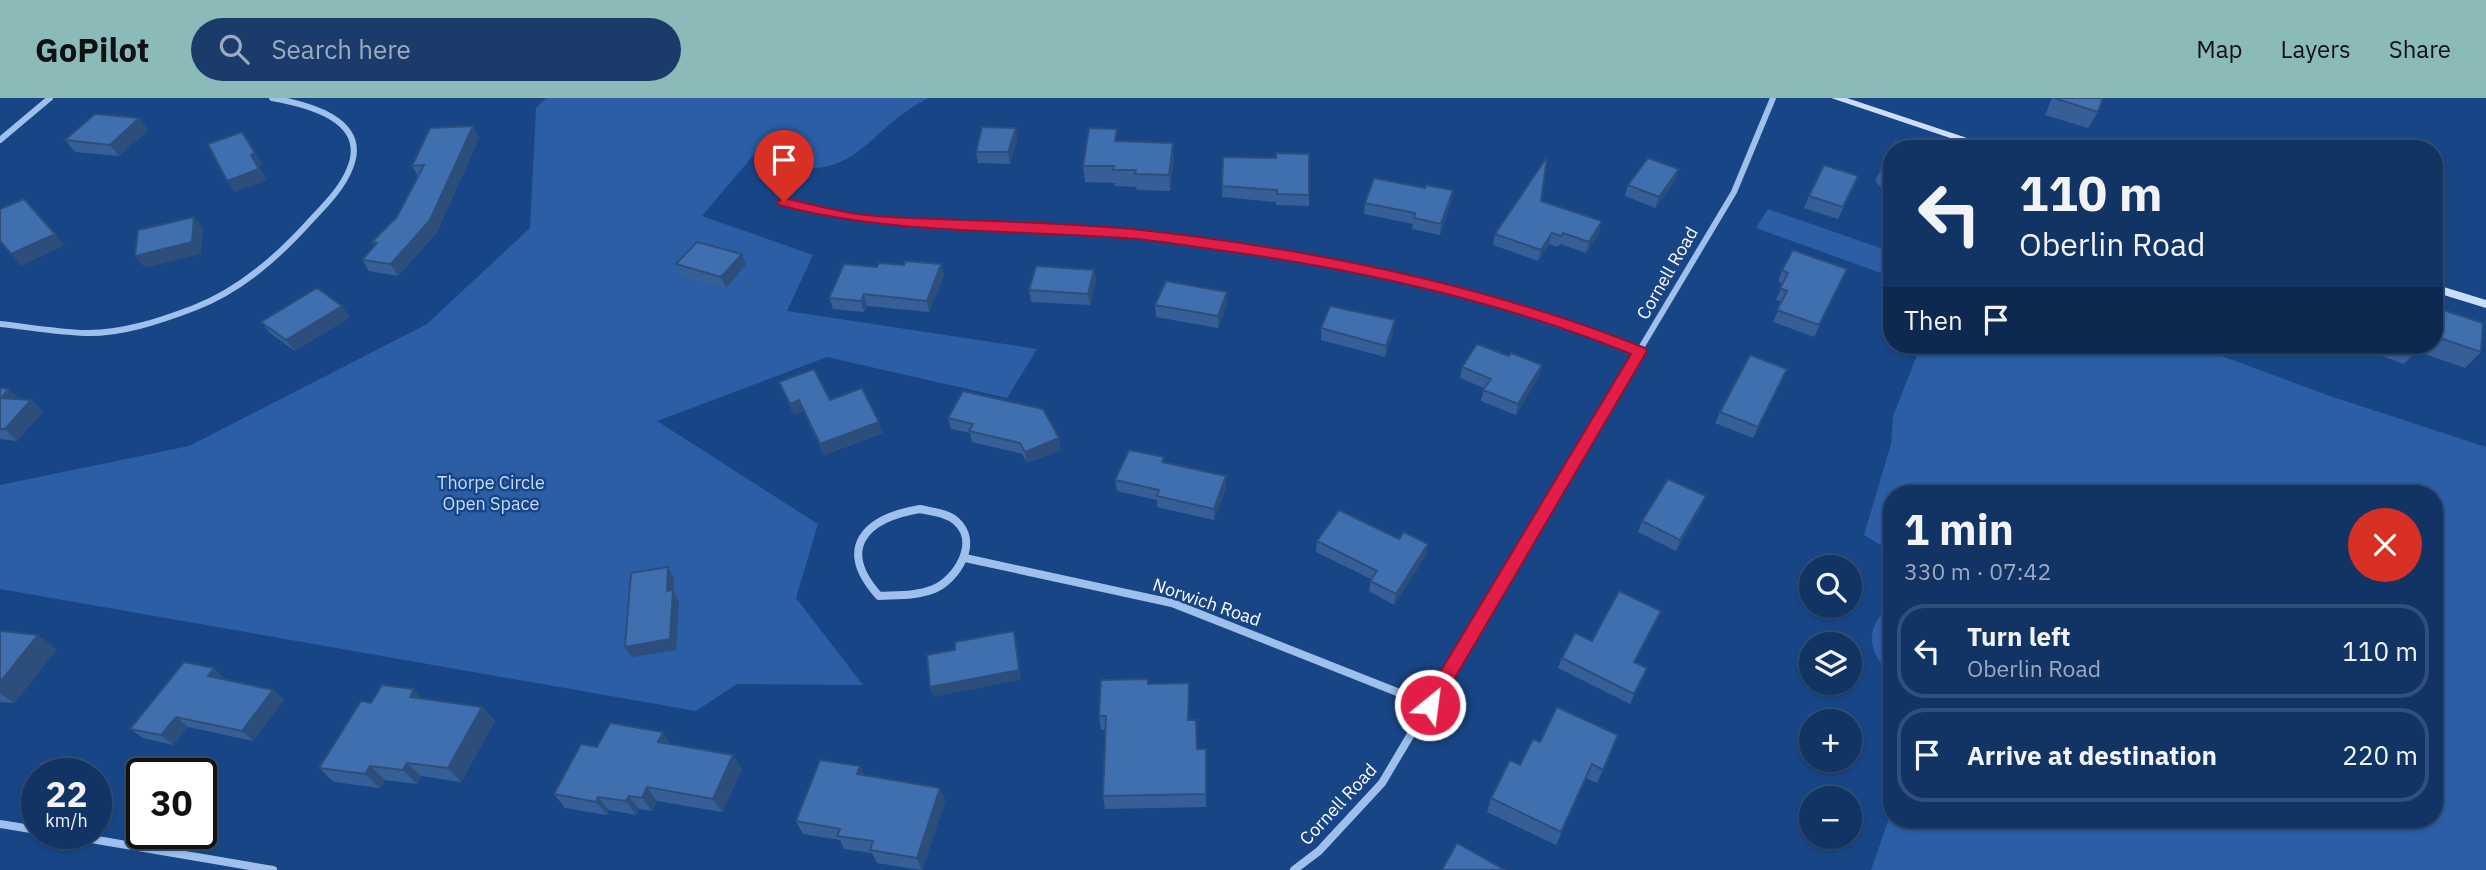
<!DOCTYPE html>
<html lang="en">
<head>
<meta charset="utf-8">
<style>
  body { margin:0; font-family:"IBM Plex Sans",sans-serif; background:#1b3c6a; color:#f1f3f6; height:100vh; display:flex; flex-direction:column; font-size:26px; white-space:nowrap }
  * { box-sizing:border-box; margin:0 }
  p { font-size:23px; color:#9caabf }
  .icon { flex:none; width:38px; height:38px; fill:none; stroke:currentColor; stroke-width:2; stroke-linecap:round; stroke-linejoin:round }
  .map { position:relative; flex:1; overflow:hidden }
  .panel { position:absolute; left:1883px; top:387px; width:560px; height:343px; display:flex; flex-direction:column; background:#123464; border-radius:28px; box-shadow:0 2px 5px #0004,0 0 0 2px #314f78 }
  .panel>* { flex:none }
  .top-card { position:absolute; left:1883px; top:42px; width:560px; height:214px; border-radius:28px; box-shadow:0 2px 5px #0004,0 0 0 2px #314f78; background:#123464; color:#f1f3f6; overflow:hidden }
  .controls { position:absolute; left:1799px; top:457px; display:grid; gap:14px }
  .controls a { display:grid; place-items:center; width:63px; height:63px; border-radius:50%; background:#123464; box-shadow:0 2px 5px #0004,0 0 0 2px #314f78; font-size:35px }
  .speed { position:absolute; left:21px; top:660px; display:flex; gap:14px; font-size:35px; font-weight:700; text-align:center }
  .speed>* { display:grid; place-content:center; width:91px; height:91px; border-radius:50%; background:#123464; box-shadow:0 2px 5px #0004,0 0 0 2px #314f78; line-height:1 }
  .speed small { font-size:18px; font-weight:400 }
  .speed .limit { border:4px solid #111; border-radius:10px; background:#fff; color:#111 }
  .pin { position:absolute; display:grid; place-items:center; width:60px; height:60px; color:#fff; margin:-72px -30px; border-radius:50% 50% 50% 0; rotate:-45deg; box-shadow:0 0 7px #0007 }
  .pin .icon { rotate:45deg }
  .me { position:absolute; width:77px; margin:-38px; rotate:29deg; stroke-linejoin:round; filter:drop-shadow(0 0 5px #0008) }
  .turn { display:flex; align-items:center; gap:24px; height:147px; padding:0 21px; font-size:32px }
  .turn .icon { width:91px; height:91px; stroke-width:2.5 }
  .turn b { display:block; font-size:49px; line-height:60px }
  .then { display:flex; align-items:center; height:66px; padding:0 21px; background:#0003; gap:14px; font-size:26px }
  .round { display:grid; place-items:center; flex:none; width:74px; height:74px; border-radius:37px; background:#1b3c6a }
  .overview { display:flex; align-items:center; justify-content:space-between; height:119px; padding:0 21px }
  h1 { font-size:42px; font-weight:800; line-height:52px }
  ul { padding:0; list-style:none }
  li { display:flex; align-items:center; gap:21px; height:94px; margin:0 14px 10px; padding:0 7px; border:4px solid #314f78; border-radius:28px }
  li div { flex:1 }
  li b { display:block; font-size:26px }
  li em { font-style:normal }
  header { display:flex; align-items:center; gap:42px; box-sizing:border-box; height:98px; padding:0 35px; background:#8bbbb9; color:#111 }
  header strong { font-size:33px }
  nav { display:flex; gap:38px; margin-inline-start:auto; font-size:24px }
  .search { width:490px; height:63px; background:#1b3c6a; display:flex; align-items:center; gap:18px; box-sizing:border-box; padding:0 24px; border-radius:38px; color:#9caabf; font-size:26px }
  .map>svg:first-child { display:block }
  .green { fill:#2b5ea5 }
  .lines { fill:none; stroke-linecap:round; stroke-linejoin:round }
  .street-far1 { stroke:#9fc0ed; stroke-width:6 }
  .street { stroke:#9fc0ed; stroke-width:8 }
  .secondary { fill:#cbdef9; fill-rule:evenodd }
  .wall { fill:#375f97 }
  .shaded-wall { fill:#2d4e7b }
  .building { fill:#406fb0; stroke:#2d4e7b; stroke-width:2 }
  .route { fill:#e11d48; stroke:#92132f; stroke-width:2 }
  .labels { text-anchor:middle; dominant-baseline:central; stroke-width:5; stroke-linejoin:round; paint-order:stroke }
  .street-label { font-size:18px; fill:#fff; stroke:#184586 }
  .park-label { font-size:18px; fill:#c4dbf9; stroke:#184586 }
</style>
</head>
<body>
<header>
<strong>GoPilot</strong>
<div class="search"><svg class="icon" aria-label="search" viewBox="0 0 24 24"><circle cx="10" cy="10" r="6"/><path d="M15 15l6 6"/></svg>Search here</div>
<nav><a>Map</a><a>Layers</a><a>Share</a></nav>
</header>
<div class="map">
<svg width="2486" height="772" viewBox="0 0 2486 772">
  <rect width="100%" height="100%" fill="#184586"/>
  <g class="green">
    <path d="M546 0H929C867 29 853 95 769 60L768 40 702 118 813 157 787 213 1037 251 1007 300 827 259 657 323 818 426 796 500 863 587 737 586 696 613 0 491V387L189 348 427 226 530 130 536 10Z"/>
    <polygon points="1768,111 1892,154 1892,179 1756,130"/>
    <polygon points="1921,247 2192,247 2330,298 2486,349 2486,772 1871,772 1892,712 1892,721 2434,721 2434,396 1892,396 1892,454 1864,437 1891,346 1893,318"/>
    <path d="M1892 504V578C1866 552 1864 531 1892 504Z"/>
  </g>
  <g class="lines">
    <g class="street-far1">
      <polyline points="0,42 50,0"/>
      <path d="M784 104C810 110 835 117 862 120 947 131 1035 126 1120 135 1299 152 1472 191 1640 253"/>
      <path d="M0 226C28 229 57 234 85 235 121 236 160 223 194 210 241 192 279 158 312 121 326 106 343 89 350 70 370 21 306 6 272 0"/>
      <polyline points="1586,342 1734,94 1773,0"/>
    </g>
    <g class="street">
      <path d="M920 411C932 414 947 415 956 423 980 444 957 481 934 491 917 498 897 497 879 498 836 450 865 420 920 411Z"/>
      <polyline points="965,460 1172,505 1430,607"/>
      <polyline points="0,726 37,732"/>
      <polyline points="56,735 273,772"/>
      <polyline points="1294,772 1319,753 1382,685 1587,340"/>
    </g>
    <g class="secondary">
      <polygon points="1831,0 1847,0 2000,51 1983,51"/>
      <polygon points="2434,186 2486,202 2486,210 2434,194"/>
    </g>
  </g>
  <g class="wall">
    <polygon points="2052,0 2103,0 2098,14 2088,30 2045,17"/>
    <polygon points="473,28 479,40 437,134 398,178 369,173 362,162 375,148 372,144 397,119 418,78 412,68"/>
    <polygon points="148,32 119,58 75,54 65,42"/>
    <polygon points="1017,41 1010,66 978,65 976,54"/>
    <polygon points="1118,43 1174,61 1170,93 1137,92 1136,89 1115,88 1115,85 1085,84 1083,68"/>
    <polygon points="1892,51 1892,97 1888,97 1875,83"/>
    <polygon points="1223,59 1309,97 1309,108 1276,107 1276,104 1222,99"/>
    <polygon points="1858,78 1838,121 1804,110 1809,98"/>
    <polygon points="1675,83 1655,110 1625,98 1628,87"/>
    <polygon points="1541,103 1599,135 1586,155 1560,146 1558,149 1549,146 1538,163 1493,147 1495,136"/>
    <polygon points="1451,104 1440,137 1412,131 1413,126 1364,116 1365,105"/>
    <polygon points="742,156 746,167 726,190 681,178 676,166"/>
    <polygon points="941,166 944,178 929,214 867,208 864,214 833,211 829,200 877,169 904,167"/>
    <polygon points="1847,171 1814,239 1773,224 1782,204 1776,202 1783,186 1778,184 1782,172"/>
    <polygon points="1094,172 1096,183 1090,207 1031,204 1029,192"/>
    <polygon points="1227,205 1218,230 1156,219 1155,207"/>
    <polygon points="2434,209 2481,254 2465,270 2416,253 2404,266 2359,250 2359,247 2434,247"/>
    <polygon points="350,219 295,253 270,235 261,224"/>
    <polygon points="1321,230 1393,234 1385,259 1321,242"/>
    <polygon points="1509,258 1542,267 1539,278 1516,317 1481,303 1484,290 1460,280 1462,269"/>
    <polygon points="1787,271 1753,340 1715,325 1720,314"/>
    <polygon points="779,284 830,302 883,335 824,357 803,313 794,317"/>
    <polygon points="0,290 43,313 17,343 0,341"/>
    <polygon points="948,320 1059,340 1061,352 1027,365 1022,356 972,344 970,335 951,331"/>
    <polygon points="1164,364 1226,378 1226,389 1214,422 1157,409 1157,402 1117,393 1115,382"/>
    <polygon points="1701,409 1676,453 1638,434 1642,423"/>
    <polygon points="1399,441 1426,457 1394,507 1369,493 1371,481 1316,454 1317,443"/>
    <polygon points="1661,513 1635,564 1647,570 1630,606 1558,570 1562,560 1592,543"/>
    <polygon points="0,534 57,551 14,605 0,604"/>
    <polygon points="225,581 273,592 284,602 253,643 188,629 173,647 143,640 130,631"/>
    <polygon points="1189,585 1189,622 1197,651 1206,651 1206,709 1105,711 1103,698 1105,632 1101,632 1099,618 1149,586"/>
    <polygon points="423,601 482,609 495,623 461,684 421,678 417,686 385,682 380,690 334,684 319,670 371,605"/>
    <polygon points="1618,637 1597,685 1586,680 1556,747 1487,714 1491,700 1540,644"/>
    <polygon points="671,646 742,671 722,714 657,703 652,713 639,711 636,717 609,712 607,717 565,710 554,696 597,649"/>
    <polygon points="860,668 864,678 940,690 945,703 922,772 877,765 872,755 844,751 840,742 803,736 796,723"/>
  </g>
  <g class="shaded-wall">
    <polygon points="139,20 148,32 119,58 110,47"/>
    <polygon points="473,28 479,40 437,134 398,178 391,166"/>
    <polygon points="1016,30 1017,41 1010,66 1008,54"/>
    <polygon points="242,34 263,67 259,68 267,82 235,94 227,83 251,57"/>
    <polygon points="1173,45 1174,61 1170,93 1169,77"/>
    <polygon points="1679,71 1675,83 1655,110 1659,99"/>
    <polygon points="1892,89 1892,97 1888,97"/>
    <polygon points="1453,92 1451,104 1440,137 1441,126"/>
    <polygon points="194,119 203,130 201,156 145,170 135,158"/>
    <polygon points="1602,123 1599,135 1586,155 1589,144"/>
    <polygon points="1552,135 1549,146 1538,163 1541,152"/>
    <polygon points="55,136 65,147 21,168 11,156"/>
    <polygon points="742,156 746,167 726,190 721,179"/>
    <polygon points="941,166 944,178 929,214 927,203"/>
    <polygon points="1094,172 1096,183 1090,207 1088,196"/>
    <polygon points="1227,194 1227,205 1218,230 1218,218"/>
    <polygon points="864,196 867,208 864,214 861,203"/>
    <polygon points="342,208 350,219 295,253 286,242"/>
    <polygon points="1395,222 1393,234 1385,259 1386,248"/>
    <polygon points="1542,267 1539,278 1516,317 1518,306"/>
    <polygon points="9,291 21,302 1,300"/>
    <polygon points="31,302 43,313 17,343 5,331"/>
    <polygon points="799,302 803,313 794,317 790,306"/>
    <polygon points="879,324 883,335 824,357 820,346"/>
    <polygon points="1059,340 1061,352 1027,365 1025,354"/>
    <polygon points="1226,378 1226,389 1214,422 1214,411"/>
    <polygon points="1706,398 1701,409 1676,453 1680,442"/>
    <polygon points="1428,446 1426,457 1394,507 1396,496"/>
    <polygon points="668,469 674,480 673,492 679,503 676,552 632,559 625,549 667,493"/>
    <polygon points="1661,513 1656,523 1630,574 1634,564"/>
    <polygon points="1014,533 1016,544 1021,582 933,599 930,589"/>
    <polygon points="38,537 57,551 14,605 0,595 0,584"/>
    <polygon points="214,570 225,581 220,588 208,578"/>
    <polygon points="414,591 427,606 410,599"/>
    <polygon points="273,592 284,602 253,643 242,633"/>
    <polygon points="482,609 495,623 461,684 448,670"/>
    <polygon points="176,619 188,629 173,647 161,637"/>
    <polygon points="663,634 672,648 658,644"/>
    <polygon points="733,657 742,671 722,714 713,701"/>
    <polygon points="407,665 421,678 417,686 403,672"/>
    <polygon points="370,668 385,682 380,690 365,676"/>
    <polygon points="860,668 867,682 857,676"/>
    <polygon points="647,689 657,703 652,713 642,700"/>
    <polygon points="940,690 945,703 922,772 917,760"/>
    <polygon points="629,698 639,711 636,717 626,703"/>
    <polygon points="598,699 609,712 607,717 596,704"/>
  </g>
  <g class="building">
    <polygon points="2054,0 2103,0 2098,14"/>
    <polygon points="95,16 139,20 110,47 65,42"/>
    <polygon points="473,28 430,122 391,166 362,162 377,145 372,144 397,119 424,67 412,68 430,30"/>
    <polygon points="982,29 1016,30 1008,54 976,54"/>
    <polygon points="1089,30 1117,31 1115,43 1173,45 1169,77 1135,76 1136,72 1113,72 1114,68 1083,68"/>
    <polygon points="242,34 255,55 251,57 259,71 227,83 208,46"/>
    <polygon points="1895,43 1918,51 1892,51 1892,85 1880,72"/>
    <polygon points="1276,55 1309,56 1309,97 1277,96 1277,92 1222,88 1223,59 1276,60"/>
    <polygon points="1547,59 1541,103 1602,123 1589,144 1563,135 1561,138 1552,135 1541,152 1495,136"/>
    <polygon points="1648,60 1679,71 1659,99 1628,87"/>
    <polygon points="1824,67 1858,78 1843,109 1809,98"/>
    <polygon points="1374,80 1425,90 1426,87 1453,92 1441,126 1414,120 1415,115 1365,105"/>
    <polygon points="24,101 55,136 11,156 0,143 0,111"/>
    <polygon points="194,119 192,144 135,158 138,132"/>
    <polygon points="697,144 742,156 721,179 676,166"/>
    <polygon points="1793,152 1847,171 1819,227 1777,212 1787,193 1780,190 1788,175 1782,172"/>
    <polygon points="905,163 941,166 927,203 864,196 861,203 829,200 844,166 877,169 879,165 904,167"/>
    <polygon points="1036,168 1094,172 1088,196 1029,192"/>
    <polygon points="1166,183 1227,194 1218,218 1155,207"/>
    <polygon points="317,190 342,208 286,242 261,224"/>
    <polygon points="1330,208 1395,222 1386,248 1321,230"/>
    <polygon points="2434,209 2483,225 2481,254 2434,238"/>
    <polygon points="1477,246 1509,258 1511,255 1542,267 1518,306 1483,292 1491,281 1462,269"/>
    <polygon points="1750,257 1787,271 1758,329 1720,314"/>
    <polygon points="814,271 830,302 862,290 879,324 820,346 799,302 790,306 779,284"/>
    <polygon points="0,290 9,291 1,300 31,302 5,331 0,331"/>
    <polygon points="963,293 1043,311 1059,340 1025,354 1020,345 969,333 973,326 948,320"/>
    <polygon points="1129,352 1164,359 1162,364 1226,378 1214,411 1157,398 1159,392 1115,382"/>
    <polygon points="1668,381 1706,398 1680,442 1642,423"/>
    <polygon points="1339,412 1399,441 1404,434 1428,446 1396,496 1370,483 1377,473 1317,443"/>
    <polygon points="668,469 667,493 673,492 670,541 625,549 631,475"/>
    <polygon points="1619,493 1661,513 1634,564 1647,570 1634,596 1562,560 1575,535 1592,543"/>
    <polygon points="1,533 38,537 0,584 0,534"/>
    <polygon points="1014,533 1019,572 930,589 927,557 955,552 955,544"/>
    <polygon points="184,564 214,570 208,578 273,592 242,633 176,619 161,637 130,631"/>
    <polygon points="1148,581 1148,586 1189,585 1188,622 1196,622 1197,651 1206,651 1206,696 1103,698 1106,618 1099,618 1101,582"/>
    <polygon points="382,587 414,591 410,599 482,609 448,670 407,665 403,672 370,668 365,676 319,670 361,603 371,605"/>
    <polygon points="1557,609 1618,637 1603,672 1592,666 1561,734 1491,700 1510,662 1520,667 1533,641 1540,644"/>
    <polygon points="610,625 663,634 658,644 733,657 713,701 647,689 642,700 629,698 626,703 598,699 596,704 554,696 581,646 597,649"/>
    <polygon points="820,662 860,668 857,676 940,690 917,760 870,752 873,743 837,738 840,731 796,723"/>
    <polygon points="1457,745 1505,772 1442,772"/>
  </g>
  <path class="route" d="M784 100C806 105 829 111 851 115 888 121 925 120 962 122 1022 124 1082 126 1141 132 1313 151 1484 186 1645 250L1647 253 1436 612 1430 614 1424 612 1421 607 1424 601 1631 256C1503 204 1368 173 1232 154 1200 150 1169 144 1137 141 1018 131 895 138 779 107L777 104Z"/>
  <g class="labels">
    <g class="street-label">
      <text transform="translate(1667 175) rotate(-60)">Cornell Road</text>
      <text transform="translate(1207 504) rotate(19)">Norwich Road</text>
      <text transform="translate(1338 706) rotate(-47)">Cornell Road</text>
    </g>
    <g class="park-label">
      <text x="491" y="384">Thorpe Circle<tspan x="491" dy="21">Open Space</tspan></text>
    </g>
  </g>
</svg>
<div class="controls">
<a><svg class="icon" aria-label="search" viewBox="0 0 24 24"><circle cx="10" cy="10" r="6"/><path d="M15 15l6 6"/></svg></a>
<a><svg class="icon" aria-label="layers" viewBox="0 0 24 24"><path d="M12 4l9 5-9 5-9-5zM3 14l9 5 9-5"/></svg></a>
<a>+</a>
<a>−</a>
</div>
<div class="speed"><div>22<small>km/h</small></div><div class="limit">30</div></div>
<div class="pin" style="left:784px;top:104px;background:#d93025"><svg class="icon" aria-label="arrive" viewBox="0 0 24 24"><path d="M6 21V4h12l-3 4 3 4H6"/></svg></div>
<svg class="me" style="left:1430px;top:607px" viewBox="-20 -20 40 40"><circle r="17" fill="#e11d48" stroke="#fff" stroke-width="3"/><path d="M0-11L8 9 0 5-8 9z" fill="#fff"/></svg>
<div class="top-card">
<div class="turn"><svg class="icon" aria-label="left" viewBox="0 0 24 24"><path d="M17 20v-9H6M10 6l-5 5 5 5"/></svg><div><b>110 m</b>Oberlin Road</div></div>
<div class="then">Then<svg class="icon" aria-label="arrive" viewBox="0 0 24 24"><path d="M6 21V4h12l-3 4 3 4H6"/></svg></div>
</div>
<section class="panel">
<div class="overview"><div><h1>1 min</h1><p>330 m · 07:42</p></div><a class="round" style="background:#d93025;color:#fff"><svg class="icon" aria-label="close" viewBox="0 0 24 24"><path d="M6 6l12 12M18 6L6 18"/></svg></a></div>
<ul>
<li><svg class="icon" aria-label="left" viewBox="0 0 24 24"><path d="M17 20v-9H6M10 6l-5 5 5 5"/></svg><div><b>Turn left</b><p>Oberlin Road</p></div><em>110 m</em></li>
<li><svg class="icon" aria-label="arrive" viewBox="0 0 24 24"><path d="M6 21V4h12l-3 4 3 4H6"/></svg><div><b>Arrive at destination</b></div><em>220 m</em></li>
</ul>
</section>
</div>
</body>
</html>
